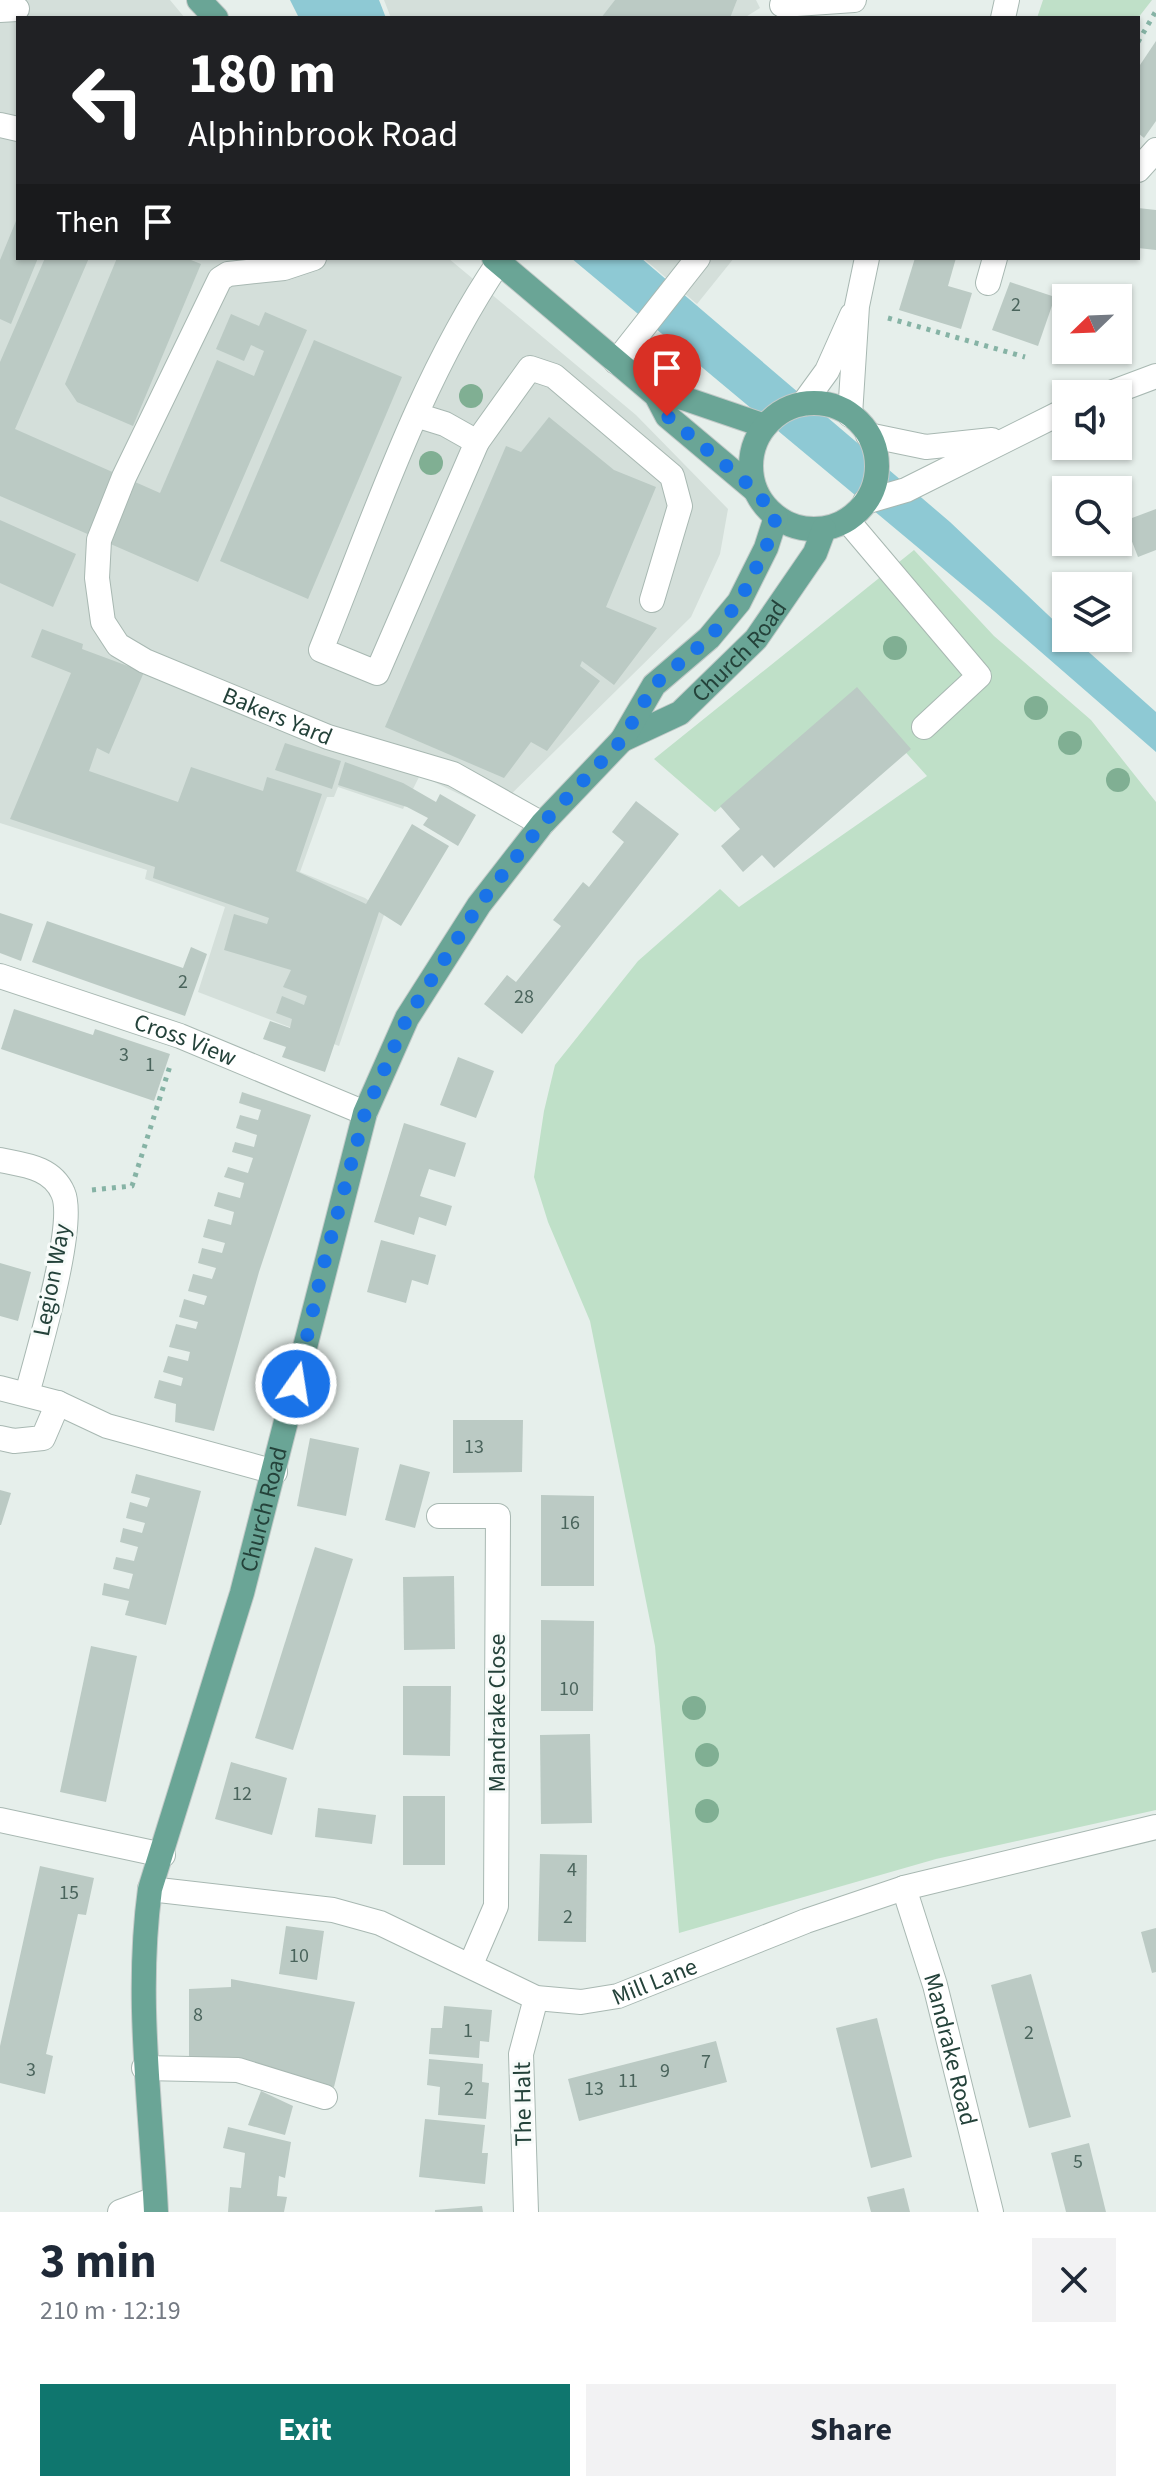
<!DOCTYPE html>
<html lang="en">
<head>
<meta charset="utf-8">
<style>
  body { margin:0; font-family:"Source Sans 3",sans-serif; background:#f2f2f3; color:#1f2937; height:100vh; display:flex; flex-direction:column; font-size:30px; white-space:nowrap }
  * { box-sizing:border-box; margin:0 }
  p { font-size:26px; color:#747a83 }
  .icon { flex:none; width:44px; height:44px; fill:none; stroke:currentColor; stroke-width:2; stroke-linecap:round; stroke-linejoin:round }
  .map { position:relative; height:2212px; overflow:hidden }
  .drawer { display:flex; flex-direction:column; background:#fff; flex:1 }
  .drawer>* { flex:none }
  .hud { position:absolute; left:16px; top:16px; width:1124px; height:244px; border-radius:0px; box-shadow:0 2px 6px #0004; background:#202124; color:#fff; overflow:hidden }
  .needle { width:52px; rotate:247deg }
  .fabs { position:absolute; left:1052px; top:284px; display:grid; gap:16px }
  .fabs a { display:grid; place-items:center; width:80px; height:80px; border-radius:0px; background:#fff; box-shadow:0 2px 6px #0004; font-size:40px }
  .pin { position:absolute; display:grid; place-items:center; width:68px; height:68px; color:#fff; margin:-82px -34px; border-radius:50% 50% 50% 0; rotate:-45deg; box-shadow:0 0 8px #0007 }
  .pin .icon { rotate:45deg }
  .me { position:absolute; width:88px; margin:-44px; rotate:13deg; stroke-linejoin:round; filter:drop-shadow(0 0 6px #0008) }
  .turn { display:flex; align-items:center; gap:28px; height:168px; padding:0 40px; font-size:36px }
  .turn .icon { width:104px; height:104px; stroke-width:2.5 }
  .turn b { display:block; font-size:56px; line-height:68px }
  .then { display:flex; align-items:center; height:76px; padding:0 40px; background:#0003; gap:16px; font-size:30px }
  .round { display:grid; place-items:center; flex:none; width:84px; height:84px; border-radius:0px; background:#f2f2f3 }
  .head { display:flex; align-items:center; justify-content:space-between; height:136px; padding:0 40px }
  h1 { font-size:48px; font-weight:700; line-height:60px }
  .button { display:flex; gap:16px; margin-top:auto; padding:16px 40px }
  .button a { flex:1; height:92px; border-radius:0px; background:#0f766e; color:#fff; font-size:32px; font-weight:700; line-height:92px; text-align:center }
  .button a+a { background:#f2f2f3; color:#1f2937 }
  .map>svg:first-child { display:block }
  .built { fill:#d4dfda }
  .green { fill:#bfe0c8 }
  .water { fill:#8ec9d4 }
  .building { fill:#bbcac4 }
  .lines { fill:none; stroke-linecap:round; stroke-linejoin:round }
  .minor-casing { stroke:#a8b8b2; stroke-width:26 }
  .major-casing { stroke:#c2cac8; stroke-width:26 }
  .path { stroke:#86b3a5; stroke-width:5; stroke-dasharray:4 6; stroke-linecap:butt }
  .minor { stroke:#fff; stroke-width:24 }
  .major { stroke:#6aa596; stroke-width:24 }
  .tree { fill:#80af93 }
  .route { stroke:#1a73e8; stroke-width:14; stroke-dasharray:0 25.2 }
  .labels { text-anchor:middle; dominant-baseline:central; stroke-width:6; stroke-linejoin:round; paint-order:stroke }
  .number-label { font-size:20px; fill:#4a645c }
  .street-label { font-size:24px; fill:#24423a; stroke:#f7fbf9 }
</style>
</head>
<body>
<div class="map">
<svg width="1156" height="2212" viewBox="0 0 1156 2212">
  <rect width="100%" height="100%" fill="#e6efeb"/>
  <g class="built">
    <polygon points="0,0 170,0 185,18 18,18 18,258 448,258 636,415 728,509 720,554 691,617 494,811 420,775 403,809 338,787 334,797 327,797 300,872 365,898 385,912 339,1046 198,992 225,907 145,879 147,870 0,823"/>
    <polygon points="384,0 756,0 760,8 744,18 391,18"/>
    <polygon points="643,258 734,258 697,304"/>
  </g>
  <g class="green">
    <polygon points="1043,0 1152,0 1138,18 1037,18"/>
    <polygon points="914,550 994,636 1091,720 1156,802 1156,1810 936,1859 679,1933 655,1646 590,1321 548,1222 534,1177 544,1111 555,1065 638,961 720,889 739,907 927,776 854,695 715,812 654,759"/>
  </g>
  <g class="water">
    <polygon points="290,0 379,0 386,18 299,18"/>
    <polygon points="571,258 641,258 950,522 1066,632 1066,638 1073,638 1156,712 1156,752 994,611"/>
  </g>
  <g class="building">
    <polygon points="615,0 737,0 730,18 601,18"/>
    <polygon points="1156,41 1156,121 1144,138 1138,133 1138,68"/>
    <polygon points="1138,208 1156,210 1156,250 1138,248"/>
    <polygon points="18,216 18,258 38,258 11,324 0,319 0,260"/>
    <polygon points="45,258 89,258 15,429 160,493 217,360 254,376 264,351 251,345 244,361 216,349 231,314 259,326 265,312 307,330 198,582 0,496 0,362"/>
    <polygon points="117,258 186,258 201,264 133,426 77,402 65,384"/>
    <polygon points="915,258 956,258 948,286 972,293 961,329 899,310"/>
    <polygon points="1010,282 1055,297 1038,346 992,330"/>
    <polygon points="314,340 402,377 308,599 220,561"/>
    <polygon points="549,417 614,470 656,487 606,607 657,628 614,685 582,661 580,666 600,681 547,751 531,742 504,778 385,727 506,446 521,452"/>
    <polygon points="1156,509 1156,550 1138,557 1124,521"/>
    <polygon points="0,520 76,554 53,607 0,583"/>
    <polygon points="42,629 83,644 82,649 144,672 109,754 97,748 89,771 178,802 191,767 263,791 267,777 322,794 296,871 366,904 412,824 449,846 401,926 379,912 325,1072 282,1057 286,1047 263,1039 270,1021 290,1028 292,1019 276,1013 282,996 304,1005 307,996 283,987 291,970 224,950 234,914 267,924 269,918 153,878 155,867 10,819 71,673 31,657"/>
    <polygon points="857,687 911,749 774,868 762,855 743,872 721,846 740,829 720,806"/>
    <polygon points="285,743 341,761 332,789 275,770"/>
    <polygon points="345,762 403,783 436,802 440,794 476,815 458,846 423,825 428,818 407,807 338,785"/>
    <polygon points="636,801 679,834 522,1034 484,1004 507,975 516,982 561,926 553,920 583,882 589,887 624,842 612,832"/>
    <polygon points="0,913 33,924 21,961 0,953"/>
    <polygon points="47,921 183,968 191,947 207,954 185,1016 32,962"/>
    <polygon points="14,1009 93,1035 95,1029 170,1054 154,1101 1,1049"/>
    <polygon points="458,1057 494,1071 476,1118 440,1105"/>
    <polygon points="242,1092 311,1115 259,1272 214,1431 175,1422 176,1404 154,1398 159,1380 181,1386 183,1378 163,1372 168,1356 188,1361 190,1352 169,1347 176,1324 196,1329 198,1322 179,1317 184,1299 204,1305 207,1296 188,1291 193,1274 212,1279 216,1268 198,1263 202,1248 222,1253 225,1243 203,1237 208,1219 231,1225 234,1212 214,1206 218,1192 240,1198 244,1183 224,1177 228,1167 248,1173 253,1158 232,1152 235,1142 254,1147 257,1135 236,1128 240,1115 258,1120 261,1110 239,1103"/>
    <polygon points="404,1123 466,1143 455,1177 429,1169 420,1196 452,1206 446,1226 419,1217 414,1235 374,1222"/>
    <polygon points="381,1240 436,1255 428,1285 412,1280 406,1303 367,1292"/>
    <polygon points="0,1263 31,1272 18,1321 0,1316"/>
    <polygon points="453,1420 523,1420 522,1472 453,1473"/>
    <polygon points="310,1438 359,1448 346,1516 297,1506"/>
    <polygon points="400,1464 430,1472 415,1528 385,1520"/>
    <polygon points="136,1474 201,1491 166,1625 125,1615 129,1601 102,1595 104,1583 129,1589 133,1574 113,1569 116,1557 134,1561 138,1547 120,1542 123,1528 142,1533 145,1523 126,1518 130,1502 147,1507 150,1498 131,1493"/>
    <polygon points="0,1490 11,1493 1,1525 0,1525"/>
    <polygon points="541,1495 594,1496 594,1586 541,1586"/>
    <polygon points="315,1547 353,1559 293,1750 255,1738"/>
    <polygon points="454,1576 455,1649 404,1650 403,1577"/>
    <polygon points="541,1620 594,1621 593,1711 541,1711"/>
    <polygon points="91,1646 137,1656 106,1802 60,1792"/>
    <polygon points="403,1686 451,1686 450,1756 403,1755"/>
    <polygon points="590,1734 592,1823 541,1824 540,1735"/>
    <polygon points="231,1762 287,1778 272,1835 215,1819"/>
    <rect x="403" y="1796" width="42" height="69"/>
    <polygon points="318,1808 376,1815 372,1844 315,1837"/>
    <polygon points="540,1854 587,1855 586,1942 538,1941"/>
    <polygon points="40,1866 94,1878 86,1915 78,1914 46,2054 53,2056 45,2094 0,2083 0,2046"/>
    <polygon points="286,1926 324,1931 317,1980 279,1974"/>
    <polygon points="1156,1928 1156,1972 1152,1973 1141,1932"/>
    <polygon points="1031,1974 1071,2117 1029,2128 991,1985"/>
    <polygon points="231,1979 355,2002 334,2087 231,2060 189,2059 189,1989 231,1987"/>
    <polygon points="444,2006 492,2010 489,2042 480,2041 479,2058 429,2054 431,2028 442,2028"/>
    <polygon points="877,2018 912,2157 871,2168 836,2028"/>
    <polygon points="716,2041 727,2082 579,2121 568,2079"/>
    <polygon points="429,2059 483,2064 482,2082 489,2083 486,2119 438,2115 440,2087 427,2085"/>
    <polygon points="261,2091 293,2106 285,2135 248,2125"/>
    <polygon points="425,2119 485,2125 482,2153 488,2153 485,2184 419,2177"/>
    <polygon points="228,2127 291,2142 285,2178 279,2176 277,2196 287,2197 284,2212 228,2212 230,2187 241,2188 245,2153 223,2148"/>
    <polygon points="1089,2143 1106,2212 1066,2212 1051,2153"/>
    <polygon points="904,2188 910,2212 871,2212 867,2197"/>
    <polygon points="482,2206 483,2212 435,2212 435,2210"/>
  </g>
  <g class="lines">
    <defs>
      <g id="minor">
        <polyline points="782,5 854,0"/>
        <polyline points="0,10 17,9"/>
        <polyline points="1003,18 1007,0"/>
        <polyline points="0,125 18,129"/>
        <polyline points="1138,170 1156,150"/>
        <path id="s1" d="M314 258 284 268 228 274 220 279 124 477 99 540 97 578 103 622 118 645 145 661 328 737 453 774 542 824"/>
        <polyline points="988,283 995,258"/>
        <polyline points="616,362 698,258"/>
        <polyline points="1108,394 1156,376"/>
        <polyline points="803,404 827,371 852,315"/>
        <path d="M416 415 445 424 477 442 377 673 321 650C374 519 419 380 499 262"/>
        <polyline points="850,415 857,306 867,258"/>
        <polyline points="868,435 926,447 992,440"/>
        <polyline points="477,442 530,368 554,376 672,476 680,506 652,600"/>
        <polyline points="865,502 906,490 1066,410"/>
        <polyline points="847,520 979,676 924,727"/>
        <path id="s2" d="M0 976 180 1036 365 1113"/>
        <path d="M0 1160C24 1165 52 1167 63 1193 77 1224 37 1356 27 1394"/>
        <polyline points="0,1388 58,1403 107,1426 275,1472"/>
        <polyline points="0,1438 14,1441 43,1438 58,1403"/>
        <polyline points="439,1516 498,1516 496,1906 471,1964"/>
        <polyline points="0,1820 163,1855"/>
        <path id="s3" d="M904 1888 935 1985 991 2212"/>
        <path id="s4" d="M150 1889 333 1910 380 1923 536 1998 581 2002 618 1996 806 1921 904 1888 1156 1827"/>
        <polyline points="144,2068 238,2070 325,2097"/>
        <polyline points="120,2212 155,2199"/>
        <polyline points="526,2212 521,2054 536,1998"/>
      </g>
      <g id="major">
        <polyline points="199,0 216,18"/>
        <polyline points="494,258 656,395 667,416 755,490"/>
        <polyline points="656,395 683,398 765,426"/>
        <circle cx="814" cy="466" r="63"/>
        <path id="s5" d="M622 740 680 713 756 639 815 553 824 529"/>
        <path id="s6" d="M156 2212C151 2104 135 1998 150 1889L242 1593 365 1113 407 1018 479 905 542 824 622 740 654 685 709 638 739 602 766 548 776 517"/>
      </g>
    </defs>
    <use href="#minor" class="minor-casing"/>
    <use href="#major" class="major-casing"/>
    <g class="path">
      <polyline points="1138,42 1156,11"/>
      <polyline points="888,318 1025,357"/>
      <polyline points="92,1190 132,1186 170,1066"/>
    </g>
    <use href="#minor" class="minor"/>
    <use href="#major" class="major"/>
  </g>
  <g class="tree">
    <circle cx="471" cy="396" r="12"/>
    <circle cx="431" cy="463" r="12"/>
    <circle cx="895" cy="648" r="12"/>
    <circle cx="1036" cy="708" r="12"/>
    <circle cx="1070" cy="743" r="12"/>
    <circle cx="1118" cy="780" r="12"/>
    <circle cx="694" cy="1708" r="12"/>
    <circle cx="707" cy="1755" r="12"/>
    <circle cx="707" cy="1811" r="12"/>
  </g>
  <g class="lines">
    <polyline class="route" points="296,1384 323,1267 365,1113 407,1018 479,905 542,824 622,740 654,685 709,638 739,602 766,548 776,517 755,490 667,416"/>
  </g>
  <g class="labels">
    <g class="number-label">
      <text x="1016" y="305">2</text>
      <text x="183" y="982">2</text>
      <text x="524" y="997">28</text>
      <text x="124" y="1055">3</text>
      <text x="150" y="1065">1</text>
      <text x="474" y="1447">13</text>
      <text x="570" y="1523">16</text>
      <text x="569" y="1689">10</text>
      <text x="242" y="1794">12</text>
      <text x="572" y="1870">4</text>
      <text x="69" y="1893">15</text>
      <text x="568" y="1917">2</text>
      <text x="299" y="1956">10</text>
      <text x="198" y="2015">8</text>
      <text x="468" y="2031">1</text>
      <text x="1029" y="2033">2</text>
      <text x="706" y="2062">7</text>
      <text x="31" y="2070">3</text>
      <text x="665" y="2071">9</text>
      <text x="628" y="2081">11</text>
      <text x="469" y="2089">2</text>
      <text x="594" y="2089">13</text>
      <text x="1078" y="2162">5</text>
    </g>
    <g class="street-label">
      <text stroke="none"><textPath href="#s5" startOffset="150">Church Road</textPath></text>
      <text stroke="none"><textPath href="#s1" startOffset="670">Bakers Yard</textPath></text>
      <text stroke="none"><textPath href="#s2" startOffset="196">Cross View</textPath></text>
      <text transform="translate(52 1280) rotate(-79)">Legion Way</text>
      <text stroke="none"><textPath href="#s6" startOffset="720">Church Road</textPath></text>
      <text transform="translate(497 1713) rotate(-90)">Mandrake Close</text>
      <text stroke="none"><textPath href="#s4" startOffset="528">Mill Lane</textPath></text>
      <text stroke="none"><textPath href="#s3" startOffset="168">Mandrake Road</textPath></text>
      <text transform="translate(523 2104) rotate(-91)">The Halt</text>
    </g>
  </g>
</svg>
<div class="fabs">
<a><svg class="needle" viewBox="-14 -14 28 28"><path d="M0-13l5 13h-10z" fill="#e53935"/><path d="M0 13l5-13h-10z" fill="#747a83"/></svg></a>
<a><svg class="icon" aria-label="sound" viewBox="0 0 24 24"><path d="M4 9h4l5-4v14l-5-4H4zM17 9q2 3 0 6"/></svg></a>
<a><svg class="icon" aria-label="search" viewBox="0 0 24 24"><circle cx="10" cy="10" r="6"/><path d="M15 15l6 6"/></svg></a>
<a><svg class="icon" aria-label="layers" viewBox="0 0 24 24"><path d="M12 4l9 5-9 5-9-5zM3 14l9 5 9-5"/></svg></a>
</div>
<div class="pin" style="left:667px;top:416px;background:#d93025"><svg class="icon" aria-label="arrive" viewBox="0 0 24 24"><path d="M6 21V4h12l-3 4 3 4H6"/></svg></div>
<svg class="me" style="left:296px;top:1384px" viewBox="-20 -20 40 40"><circle r="17" fill="#1a73e8" stroke="#fff" stroke-width="3"/><path d="M0-11L8 9 0 5-8 9z" fill="#fff"/></svg>
<div class="hud">
<div class="turn"><svg class="icon" aria-label="left" viewBox="0 0 24 24"><path d="M17 20v-9H6M10 6l-5 5 5 5"/></svg><div><b>180 m</b>Alphinbrook Road</div></div>
<div class="then">Then<svg class="icon" aria-label="arrive" viewBox="0 0 24 24"><path d="M6 21V4h12l-3 4 3 4H6"/></svg></div>
</div>
</div>
<section class="drawer">
<div class="head"><div><h1>3 min</h1><p>210 m · 12:19</p></div><a class="round"><svg class="icon" aria-label="close" viewBox="0 0 24 24"><path d="M6 6l12 12M18 6L6 18"/></svg></a></div>
<div class="button"><a>Exit</a><a>Share</a></div>
</section>
</body>
</html>
